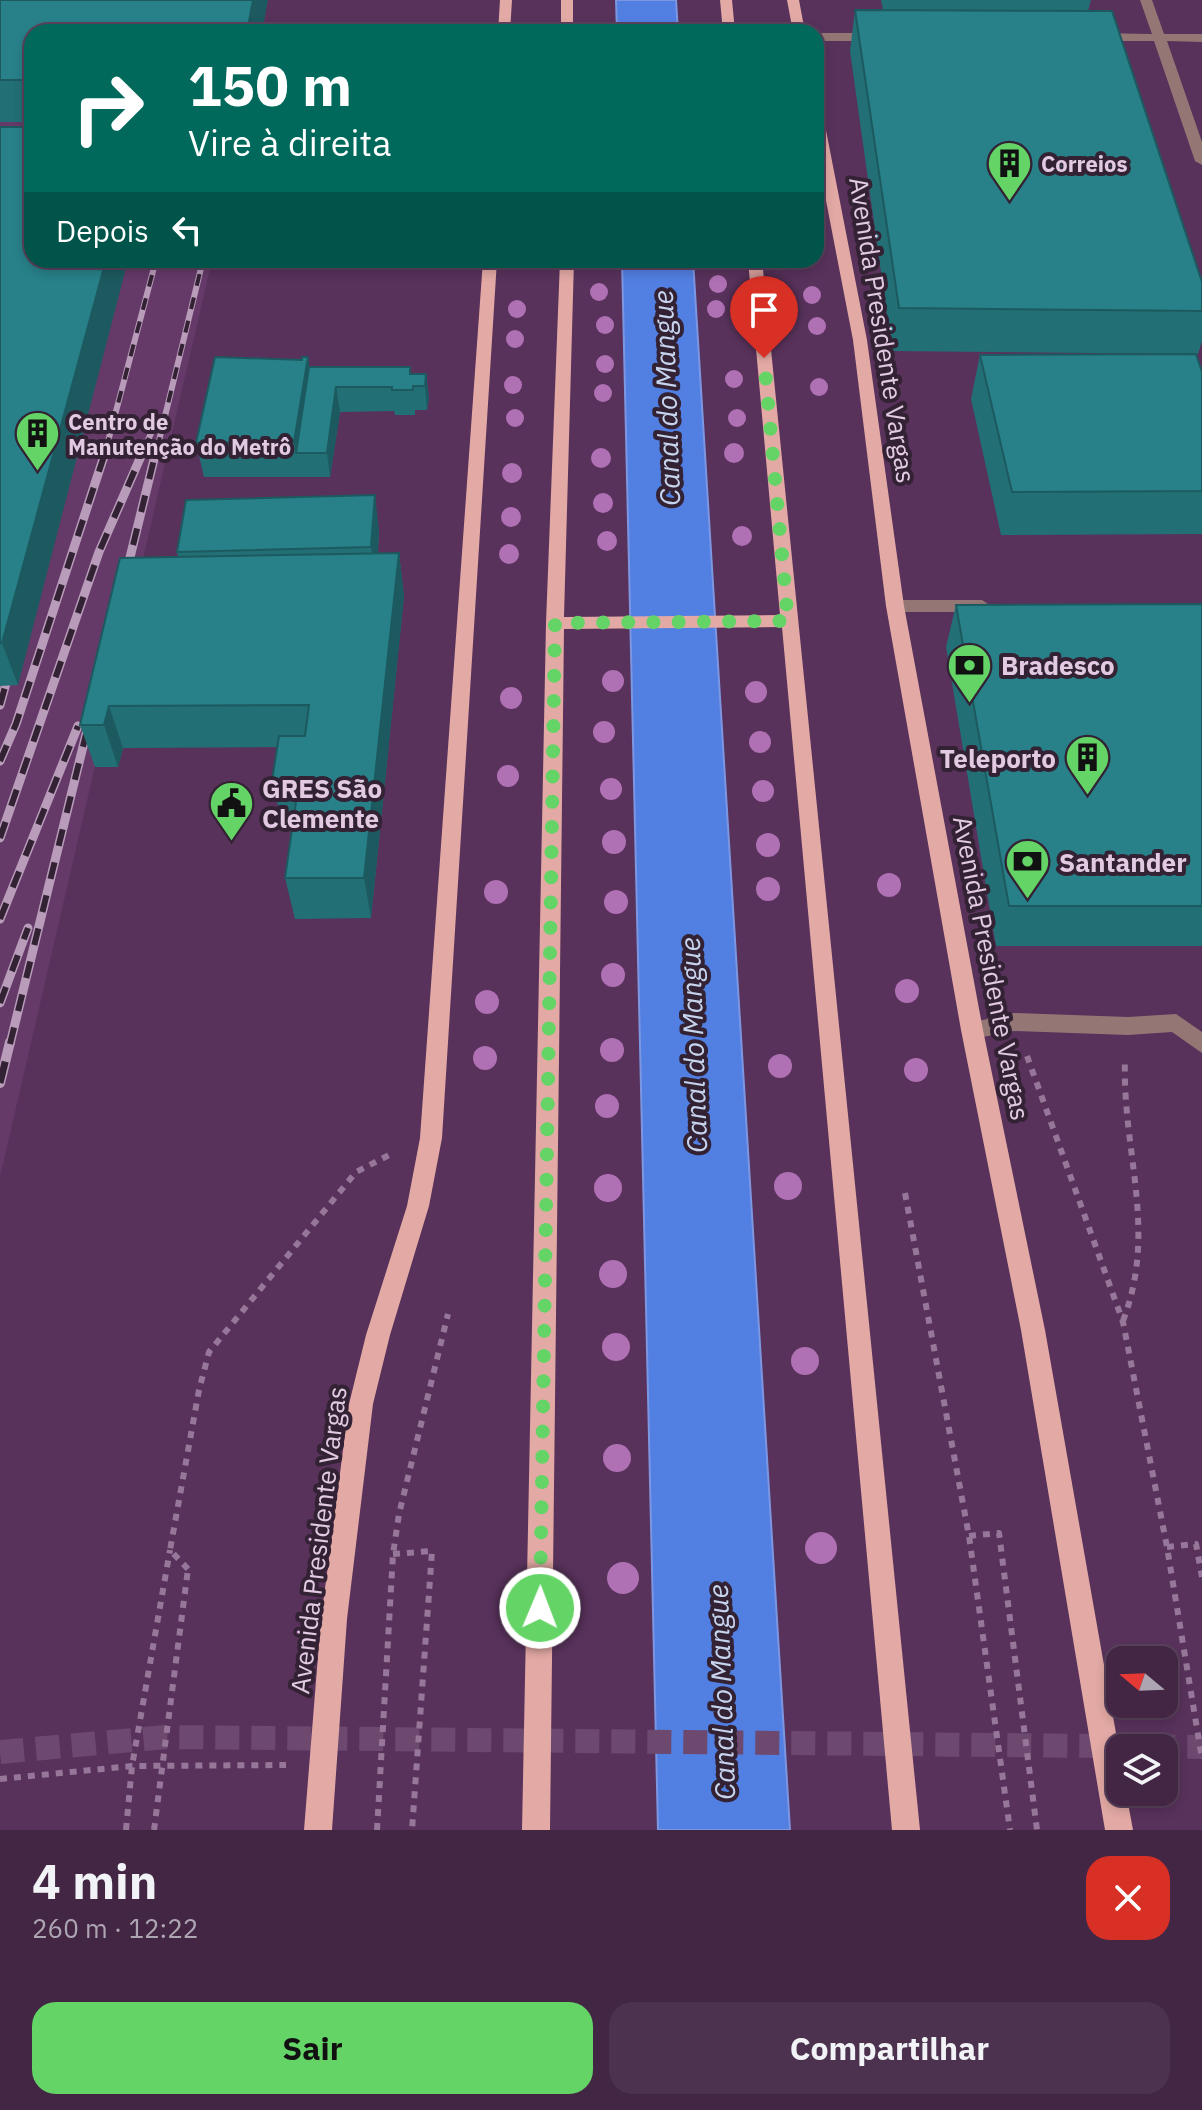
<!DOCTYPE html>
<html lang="pt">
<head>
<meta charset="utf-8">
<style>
  body { margin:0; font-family:"IBM Plex Sans",sans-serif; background:#4c324f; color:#f1f3f6; height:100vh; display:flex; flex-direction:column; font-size:30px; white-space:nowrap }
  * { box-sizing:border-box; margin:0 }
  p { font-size:26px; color:#aea5b2 }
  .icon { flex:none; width:44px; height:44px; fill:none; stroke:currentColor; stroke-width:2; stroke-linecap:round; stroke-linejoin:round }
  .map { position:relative; height:1830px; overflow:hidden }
  .panel { display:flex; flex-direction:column; background:#422644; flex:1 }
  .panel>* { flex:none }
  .hud { position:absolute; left:24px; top:24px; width:800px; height:244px; border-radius:24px; box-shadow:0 4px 12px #0003,0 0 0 2px #5a435d; background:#00695c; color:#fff; overflow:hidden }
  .needle { width:52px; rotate:289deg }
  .fabs { position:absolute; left:1106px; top:1646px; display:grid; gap:16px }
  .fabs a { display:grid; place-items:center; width:72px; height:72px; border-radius:16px; background:#422644; box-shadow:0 4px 12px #0003,0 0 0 2px #5a435d; font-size:40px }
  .pin { position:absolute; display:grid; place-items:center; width:68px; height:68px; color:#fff; margin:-82px -34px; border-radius:50% 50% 50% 0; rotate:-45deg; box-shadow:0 0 8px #0007 }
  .pin .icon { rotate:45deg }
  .me { position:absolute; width:88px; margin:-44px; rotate:1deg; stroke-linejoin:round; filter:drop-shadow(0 0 6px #0008) }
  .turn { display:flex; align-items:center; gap:28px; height:168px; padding:0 32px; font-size:36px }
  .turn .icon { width:104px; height:104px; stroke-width:2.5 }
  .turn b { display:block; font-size:56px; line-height:68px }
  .then { display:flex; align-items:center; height:76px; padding:0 32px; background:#0003; gap:16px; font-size:30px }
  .round { display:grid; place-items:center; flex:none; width:84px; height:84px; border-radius:24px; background:#4c324f }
  .summary { display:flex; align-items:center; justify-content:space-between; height:136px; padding:0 32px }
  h1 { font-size:48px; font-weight:700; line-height:60px }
  .cta { display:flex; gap:16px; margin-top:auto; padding:16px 32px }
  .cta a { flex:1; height:92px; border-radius:24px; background:#65d467; color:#111; font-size:32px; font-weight:700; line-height:92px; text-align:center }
  .cta a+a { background:#4c324f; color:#f1f3f6 }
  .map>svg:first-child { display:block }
  .built { fill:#653a69 }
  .water { fill:#527fe2; stroke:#7d96e2; stroke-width:2 }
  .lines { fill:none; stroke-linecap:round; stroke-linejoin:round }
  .minor-tunnel { stroke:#6d496f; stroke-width:24; stroke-dasharray:24 12; stroke-linecap:butt }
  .path-far1 { stroke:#967799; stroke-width:3; stroke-dasharray:4 4; stroke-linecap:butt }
  .path { stroke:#967799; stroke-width:6; stroke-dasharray:7 7; stroke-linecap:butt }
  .minor { fill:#947774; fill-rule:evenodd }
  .major { fill:#e3a9a4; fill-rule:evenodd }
  .rail-far2-casing { stroke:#b89cb9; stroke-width:6 }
  .rail-far1-casing { stroke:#b89cb9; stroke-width:9 }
  .rail-casing { stroke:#b89cb9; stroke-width:10 }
  .rail-far2 { stroke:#332234; stroke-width:4; stroke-dasharray:12; stroke-linecap:butt }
  .rail-far1 { stroke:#332234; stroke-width:6; stroke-dasharray:17; stroke-linecap:butt }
  .rail { stroke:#332234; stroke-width:7; stroke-dasharray:22; stroke-linecap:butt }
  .path-bridge { stroke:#967799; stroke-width:6; stroke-dasharray:7 7; stroke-linecap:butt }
  .tree { fill:#af70b4 }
  .wall { fill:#226f76 }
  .shaded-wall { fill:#1c5a60 }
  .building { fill:#288189; stroke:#1c5a60; stroke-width:2 }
  .route { stroke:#65d467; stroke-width:14; stroke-dasharray:0 25.2 }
  .labels { text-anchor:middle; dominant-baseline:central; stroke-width:8; stroke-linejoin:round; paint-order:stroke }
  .far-poi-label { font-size:22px; font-weight:bold; fill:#e1cae2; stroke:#332234; text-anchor:start }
  .street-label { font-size:26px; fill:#e1cae2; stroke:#332234 }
  .poi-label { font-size:26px; font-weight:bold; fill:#e1cae2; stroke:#332234; text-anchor:start }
  .water-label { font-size:28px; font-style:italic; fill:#c7d4ed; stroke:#332234 }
</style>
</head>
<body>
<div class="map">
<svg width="1202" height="1830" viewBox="0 0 1202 1830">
  <rect width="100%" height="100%" fill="#58325b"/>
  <polygon class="built" points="0,0 268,0 262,32 32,32 32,260 212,260 0,1177"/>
  <g class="water">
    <polygon points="616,0 676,0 678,32 617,32"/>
    <polygon points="622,260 693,260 790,1830 658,1830"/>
  </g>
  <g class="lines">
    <polyline class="minor-tunnel" points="0,1752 166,1737 1202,1747"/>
    <polyline class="path-far1" points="598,30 700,29"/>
    <g class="path">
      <polyline points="1027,1056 1123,1322 1167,1547 1202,1759"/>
      <polyline points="905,1193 969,1536 1010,1830"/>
      <path d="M1123 1321C1158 1229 1122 1153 1125 1059"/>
      <polyline points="969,1536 999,1533 1037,1830"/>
      <polyline points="1167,1547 1196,1544 1202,1577"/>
      <polyline points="393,1554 432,1551 412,1830"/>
      <polyline points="188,1569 170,1550 199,1390 209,1352 356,1172 393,1153"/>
      <polyline points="0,1779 132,1766 286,1765"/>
      <polyline points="126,1830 132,1766 170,1550"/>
      <polyline points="377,1830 393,1554 399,1514 448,1314"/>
    </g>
    <g class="minor">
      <polygon points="1140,0 1152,0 1164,34 1202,34 1202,42 1167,41 1202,142 1202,165 1195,161 1154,41 1096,41 1090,37 1096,33 1152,34"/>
      <polygon points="816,33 876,33 882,37 876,41 816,41"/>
      <polygon points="895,600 982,600 991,606 982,612 895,612 886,606"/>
      <polygon points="1014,1013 1128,1017 1176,1014 1202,1032 1202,1053 1172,1032 1128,1035 1014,1031 972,1039 965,1036 961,1030 965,1024"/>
    </g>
    <g class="major">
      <polygon points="500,0 512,0 510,32 498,32"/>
      <rect x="561" y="0" width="12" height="32"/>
      <polygon points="720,0 732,0 735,32 723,32"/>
      <polygon points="787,0 799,0 805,32 793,32"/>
      <polygon points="816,111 823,115 867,340 904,606 983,1030 1045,1330 1120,1756 1120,1792 1126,1792 1133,1830 1105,1830 1021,1330 961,1030 886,606 853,340 816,149"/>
      <polygon points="483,260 497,260 442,1138 429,1206 390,1335 373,1404 347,1619 332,1830 304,1830 321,1619 349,1404 366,1335 407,1206 420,1138"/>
      <polygon points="560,260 574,260 564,617 780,615 748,260 762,260 920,1830 892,1830 782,627 564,629 550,1830 522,1830 546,623"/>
    </g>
    <defs>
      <g id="rail-far2">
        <polyline points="106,449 156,260"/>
        <polyline points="144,449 156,422"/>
        <polyline points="157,449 203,260"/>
      </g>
      <g id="rail-far1">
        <polyline points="125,578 157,447"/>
        <polyline points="0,705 11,665"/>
        <polyline points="0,761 16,724 107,447"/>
        <polyline points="0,838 99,552 145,447"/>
        <polyline points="0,919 78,726"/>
        <polyline points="0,1003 28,928"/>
        <polyline points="10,1044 90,718"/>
      </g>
      <polyline id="rail" points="0,1083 10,1042"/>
    </defs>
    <use href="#rail-far2" class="rail-far2-casing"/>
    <use href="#rail-far1" class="rail-far1-casing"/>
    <use href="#rail" class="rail-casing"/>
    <use href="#rail-far2" class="rail-far2"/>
    <use href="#rail-far1" class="rail-far1"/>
    <use href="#rail" class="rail"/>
    <polyline class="path-bridge" points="154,1830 188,1569"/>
  </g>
  <g class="tree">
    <circle cx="718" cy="284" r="9"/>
    <circle cx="599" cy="292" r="9"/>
    <circle cx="812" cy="295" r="9"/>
    <circle cx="517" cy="309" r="9"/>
    <circle cx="716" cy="309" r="9"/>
    <circle cx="605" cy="325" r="9"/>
    <circle cx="817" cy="326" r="9"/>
    <circle cx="515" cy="339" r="9"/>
    <circle cx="605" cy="364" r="9"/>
    <circle cx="734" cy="379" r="9"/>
    <circle cx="513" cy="385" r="9"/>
    <circle cx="819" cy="387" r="9"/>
    <circle cx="603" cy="393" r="9"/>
    <circle cx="515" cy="418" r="9"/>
    <circle cx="737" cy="418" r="9"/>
    <circle cx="734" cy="453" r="10"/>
    <circle cx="601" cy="458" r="10"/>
    <circle cx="512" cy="473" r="10"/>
    <circle cx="603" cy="503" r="10"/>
    <circle cx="511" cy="517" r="10"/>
    <circle cx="742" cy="536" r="10"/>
    <circle cx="607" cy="541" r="10"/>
    <circle cx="509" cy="554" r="10"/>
    <circle cx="613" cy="681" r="11"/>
    <circle cx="756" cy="692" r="11"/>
    <circle cx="511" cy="698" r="11"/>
    <circle cx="604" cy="732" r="11"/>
    <circle cx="760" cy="742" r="11"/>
    <circle cx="508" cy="776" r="11"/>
    <circle cx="611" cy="789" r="11"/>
    <circle cx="763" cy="791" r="11"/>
    <circle cx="614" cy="842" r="12"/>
    <circle cx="768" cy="845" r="12"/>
    <circle cx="889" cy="885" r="12"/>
    <circle cx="768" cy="889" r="12"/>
    <circle cx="496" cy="892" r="12"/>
    <circle cx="616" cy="902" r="12"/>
    <circle cx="613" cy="975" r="12"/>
    <circle cx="907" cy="991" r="12"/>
    <circle cx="487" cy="1002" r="12"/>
    <circle cx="612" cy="1050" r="12"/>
    <circle cx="485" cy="1058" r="12"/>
    <circle cx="780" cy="1066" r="12"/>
    <circle cx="916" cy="1070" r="12"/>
    <circle cx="607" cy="1106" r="12"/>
    <circle cx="788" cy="1186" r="14"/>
    <circle cx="608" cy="1188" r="14"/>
    <circle cx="613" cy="1274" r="14"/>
    <circle cx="616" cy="1347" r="14"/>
    <circle cx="805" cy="1361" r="14"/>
    <circle cx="617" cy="1458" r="14"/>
    <circle cx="821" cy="1548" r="16"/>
    <circle cx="623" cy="1578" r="16"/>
  </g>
  <g class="wall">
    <polygon points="0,0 32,32 32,122 0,122"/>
    <polygon points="881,0 1091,0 1088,11 1202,282 1202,341 1198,354 892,351 850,51 855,10 883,10"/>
    <polygon points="0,127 18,685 0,686"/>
    <polygon points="980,355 1202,372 1202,534 1001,535 971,399"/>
    <polygon points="308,357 309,367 410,367 411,374 426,374 429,398 427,410 415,410 415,415 395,415 394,411 340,412 330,477 204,477 196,443"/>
    <polygon points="379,530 378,553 399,553 404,596 371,918 295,919 285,878 293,822 282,822 272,781 278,747 123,748 118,767 95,767 80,725 178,557 177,552"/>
    <polygon points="1202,604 1202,946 996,946 946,647 956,605"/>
  </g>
  <g class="shaded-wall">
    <polygon points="253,0 268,0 262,32 247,32"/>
    <polygon points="106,260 128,260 18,685 2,643"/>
    <polygon points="308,357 313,391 296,453 294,442"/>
    <polygon points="426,374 429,398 427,410 425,386"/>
    <polygon points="336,387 340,412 330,477 327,453"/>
    <polygon points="375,495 379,530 376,582 371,547"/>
    <polygon points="399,553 404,596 371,918 364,878"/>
    <polygon points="109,706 123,748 118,767 104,725"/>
  </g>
  <g class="building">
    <polygon points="0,0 253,0 247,32 32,32 32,80 0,80"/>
    <polygon points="855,10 1112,11 1202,282 1202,311 899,308"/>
    <polygon points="0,127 32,127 32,260 106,260 2,643 0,643"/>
    <polygon points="1196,354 1202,372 1202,491 1012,492 980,355"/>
    <polygon points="215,357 302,360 302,357 308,357 294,442 196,443"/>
    <polygon points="309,367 410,367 410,374 426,374 425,386 413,386 413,390 392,390 392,387 336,387 327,453 296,453"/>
    <polygon points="375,495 371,547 177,552 186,500"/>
    <polygon points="399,553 364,878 285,878 299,781 272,781 279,736 305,736 309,705 109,706 104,725 80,725 120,558"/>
    <polygon points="1202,604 1202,906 1009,906 956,605"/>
  </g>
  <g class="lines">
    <polyline class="route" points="540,1608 555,623 788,621 764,358"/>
  </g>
  <defs>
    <symbol id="building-pin" viewBox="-11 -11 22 30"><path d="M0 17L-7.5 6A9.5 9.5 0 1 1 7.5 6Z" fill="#65d467" stroke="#332234"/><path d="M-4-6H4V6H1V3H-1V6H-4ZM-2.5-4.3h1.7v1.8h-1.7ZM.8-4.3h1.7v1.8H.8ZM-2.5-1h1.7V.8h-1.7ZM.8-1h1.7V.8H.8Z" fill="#111"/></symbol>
    <symbol id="bank-pin" viewBox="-11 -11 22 30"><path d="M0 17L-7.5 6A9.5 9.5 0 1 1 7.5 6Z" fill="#65d467" stroke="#332234"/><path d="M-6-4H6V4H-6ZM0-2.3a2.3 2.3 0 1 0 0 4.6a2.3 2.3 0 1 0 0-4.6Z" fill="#111"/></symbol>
    <symbol id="civic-pin" viewBox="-11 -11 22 30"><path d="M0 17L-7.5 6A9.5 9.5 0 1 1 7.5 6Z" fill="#65d467" stroke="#332234"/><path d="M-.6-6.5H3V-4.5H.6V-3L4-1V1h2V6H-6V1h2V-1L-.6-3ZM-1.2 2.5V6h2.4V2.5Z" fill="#111"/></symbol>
  </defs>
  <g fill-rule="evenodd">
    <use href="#building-pin" x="984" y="138" width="51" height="69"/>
    <use href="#building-pin" x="12" y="408" width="51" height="69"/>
    <use href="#bank-pin" x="944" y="640" width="51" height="69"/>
    <use href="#building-pin" x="1062" y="732" width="51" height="69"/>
    <use href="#civic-pin" x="206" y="778" width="51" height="69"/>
    <use href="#bank-pin" x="1002" y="836" width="51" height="69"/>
  </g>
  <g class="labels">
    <g class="far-poi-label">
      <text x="1041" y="163">Correios</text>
      <text x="68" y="421">Centro de<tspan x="68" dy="25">Manutenção do Metrô</tspan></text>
    </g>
    <g class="street-label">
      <text transform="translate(883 330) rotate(81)">Avenida Presidente Vargas</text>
      <text transform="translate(992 968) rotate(79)">Avenida Presidente Vargas</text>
      <text transform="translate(318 1540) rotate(-83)">Avenida Presidente Vargas</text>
    </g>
    <g class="poi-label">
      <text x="1001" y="665">Bradesco</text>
      <text x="1056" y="758" text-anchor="end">Teleporto</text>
      <text x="262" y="788">GRES São<tspan x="262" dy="30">Clemente</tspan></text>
      <text x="1059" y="862">Santander</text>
    </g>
    <g class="water-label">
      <text transform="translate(666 398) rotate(-92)">Canal do Mangue</text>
      <text transform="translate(693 1045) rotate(-92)">Canal do Mangue</text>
      <text transform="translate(721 1692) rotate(-92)">Canal do Mangue</text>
    </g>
  </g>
</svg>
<div class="fabs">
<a><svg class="needle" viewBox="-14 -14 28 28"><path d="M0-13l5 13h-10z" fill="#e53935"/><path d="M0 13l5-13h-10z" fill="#aea5b2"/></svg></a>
<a><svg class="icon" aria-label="layers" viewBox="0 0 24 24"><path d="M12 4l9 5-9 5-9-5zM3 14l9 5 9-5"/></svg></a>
</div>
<div class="pin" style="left:764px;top:358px;background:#d93025"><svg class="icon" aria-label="arrive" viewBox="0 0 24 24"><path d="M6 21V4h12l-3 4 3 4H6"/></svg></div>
<svg class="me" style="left:540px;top:1608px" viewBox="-20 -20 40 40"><circle r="17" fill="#65d467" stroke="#fff" stroke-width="3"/><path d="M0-11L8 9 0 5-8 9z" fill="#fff"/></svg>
<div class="hud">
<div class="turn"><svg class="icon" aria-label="right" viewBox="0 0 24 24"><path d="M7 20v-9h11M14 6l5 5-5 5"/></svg><div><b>150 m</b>Vire à direita</div></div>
<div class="then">Depois<svg class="icon" aria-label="left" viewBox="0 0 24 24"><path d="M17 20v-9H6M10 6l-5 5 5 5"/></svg></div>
</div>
</div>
<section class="panel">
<div class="summary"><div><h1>4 min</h1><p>260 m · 12:22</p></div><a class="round" style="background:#d93025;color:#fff"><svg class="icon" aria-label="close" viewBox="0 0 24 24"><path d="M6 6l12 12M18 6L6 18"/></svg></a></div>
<div class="cta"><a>Sair</a><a>Compartilhar</a></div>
</section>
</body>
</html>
